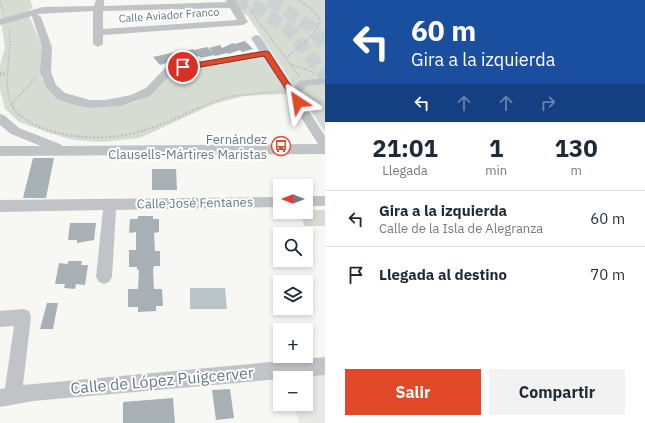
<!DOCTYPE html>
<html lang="es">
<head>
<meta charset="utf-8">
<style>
  body { margin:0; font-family:"IBM Plex Sans",sans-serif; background:#f2f2f3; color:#1f2937; height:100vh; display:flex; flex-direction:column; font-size:15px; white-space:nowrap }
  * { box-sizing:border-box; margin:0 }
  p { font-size:13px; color:#747a83 }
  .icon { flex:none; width:22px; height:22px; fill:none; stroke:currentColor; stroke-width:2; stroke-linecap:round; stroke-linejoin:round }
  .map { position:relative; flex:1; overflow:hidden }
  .panel { display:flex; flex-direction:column; background:#fff; width:320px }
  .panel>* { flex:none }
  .banner { background:#1a4fa0; color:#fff; overflow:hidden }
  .needle { width:26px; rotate:270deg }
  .buttons { position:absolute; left:273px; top:179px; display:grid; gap:8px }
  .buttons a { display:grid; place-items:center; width:40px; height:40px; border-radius:0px; background:#fff; box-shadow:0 2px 6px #0003; font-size:20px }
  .pin { position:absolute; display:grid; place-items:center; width:34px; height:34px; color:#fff; margin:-17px; border:2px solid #fff; border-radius:50%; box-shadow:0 1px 4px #0007 }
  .me { position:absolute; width:44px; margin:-22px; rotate:327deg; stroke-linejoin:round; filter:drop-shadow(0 0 3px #0008) }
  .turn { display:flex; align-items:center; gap:14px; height:84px; padding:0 20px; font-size:18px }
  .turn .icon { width:52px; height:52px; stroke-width:2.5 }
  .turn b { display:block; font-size:28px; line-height:34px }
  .lanes { display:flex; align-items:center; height:38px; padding:0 20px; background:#0003; justify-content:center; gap:20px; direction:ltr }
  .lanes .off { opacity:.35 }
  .eta { display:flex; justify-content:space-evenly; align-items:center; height:68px; text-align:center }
  .eta b { font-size:24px; font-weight:700; line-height:28px }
  .action { display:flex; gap:8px; margin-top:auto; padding:8px 20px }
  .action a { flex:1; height:46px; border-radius:0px; background:#e14929; color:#fff; font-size:16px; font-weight:700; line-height:46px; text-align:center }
  .action a+a { background:#f2f2f3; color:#1f2937 }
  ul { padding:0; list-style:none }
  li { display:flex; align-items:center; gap:12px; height:56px; padding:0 20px; border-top:1px solid #e0e1e3 }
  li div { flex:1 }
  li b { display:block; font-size:15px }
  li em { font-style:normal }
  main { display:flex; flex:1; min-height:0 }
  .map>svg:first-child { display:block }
  .built { fill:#e8e8e7 }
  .green { fill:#d7dcd3 }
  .water { fill:#b7c4c8 }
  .building { fill:#a6b0b5 }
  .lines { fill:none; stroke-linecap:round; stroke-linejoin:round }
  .major-tunnel { stroke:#ccd1d2; stroke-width:13; stroke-dasharray:13 6; stroke-linecap:butt }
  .path-far1 { stroke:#babdbf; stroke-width:1.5; stroke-dasharray:1.5 1.5; stroke-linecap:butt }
  .path { stroke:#babdbf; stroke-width:2; stroke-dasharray:2 2; stroke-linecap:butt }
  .minor { fill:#c0c4c7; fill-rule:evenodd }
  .route { fill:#e14929; stroke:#922f1b }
  .labels { text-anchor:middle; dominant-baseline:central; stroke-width:4; stroke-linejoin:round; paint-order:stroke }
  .far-street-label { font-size:11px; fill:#667984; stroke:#fff }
  .poi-label { font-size:13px; fill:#667984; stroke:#fff; text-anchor:end }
  .street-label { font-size:13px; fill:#667984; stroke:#fff }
  .near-street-label { font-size:16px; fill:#667984; stroke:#fff }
</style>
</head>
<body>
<main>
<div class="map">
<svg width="325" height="423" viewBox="0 0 325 423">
  <rect width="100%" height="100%" fill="#f7f7f4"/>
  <polygon class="built" points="325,374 325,423 299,423 294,404 306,404 306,378 288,378"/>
  <g class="green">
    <polygon points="0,0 30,0 33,8 29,10 30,18 43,49 41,74 42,79 53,94 93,108 118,106 135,102 150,95 172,72 263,58 286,94 244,96 214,104 140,138 102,142 74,140 52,134 19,122 5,109 0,90 0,66 5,47 0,15"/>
    <polygon points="233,0 325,0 325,132 247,15 243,14"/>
    <polygon points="306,210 325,210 325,226 304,226 301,212 306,212"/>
  </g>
  <polygon class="water" points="190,288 225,288 227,309 190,309"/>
  <g class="building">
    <polygon points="245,41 253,49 242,52 240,50 228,54 227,53 215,56 214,55 201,58 199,56 187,60 186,58 174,62 170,57 173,61 160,65 153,57 180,51 186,58 182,52 193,49 194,50 207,47 213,53 209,48 220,45 222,48 233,43 235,44"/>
    <polygon points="33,158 54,158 46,198 23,198"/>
    <polygon points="152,169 176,169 177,190 152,190"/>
    <polygon points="138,216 153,216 153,219 159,219 159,232 154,233 155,251 160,251 160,266 154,266 153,269 154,289 162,289 163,306 156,306 156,311 138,312 138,307 128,307 128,289 138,289 139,270 137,270 137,267 129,267 129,250 136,250 136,232 129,233 130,219 138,219"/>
    <polygon points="70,223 96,223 94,240 77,243 77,240 68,240"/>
    <polygon points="68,261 82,261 81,265 88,265 85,285 76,284 75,289 64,288 65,284 55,284 59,263 68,264"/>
    <polygon points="47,303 58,303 53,329 40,329"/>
    <polygon points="230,389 234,418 216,420 212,390"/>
    <polygon points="173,398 175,423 123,423 123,402"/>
  </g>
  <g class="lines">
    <g class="major-tunnel">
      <polyline points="235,0 259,9 293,33 325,76"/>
      <polyline points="270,0 311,27 325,46"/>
    </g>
    <g class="path-far1">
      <polyline points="0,1 4,13"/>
      <polyline points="244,2 290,64"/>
      <path d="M9 29C13 55 0 86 14 109"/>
      <polyline points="286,58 311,37 321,21 313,10 298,0"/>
      <polyline points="0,73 6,73"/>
      <polyline points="0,75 6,75"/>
      <polyline points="299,76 290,64 315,73"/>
      <polyline points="11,105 37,76"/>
      <polyline points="196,109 226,97 279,91"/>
    </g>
    <path class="path" d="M13 108C24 122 38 127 55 132 109 146 149 132 198 108"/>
    <g class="minor">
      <path d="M96 0H104V6L227 2 225 0H235L248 22 243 25 103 35V44L98 47 93 44V11L37 14 41 17 52 47 51 72 56 85 65 93 90 100H105L131 95 146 88 165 68 259 51 251 38 256 35 260 36 294 88 299 81 325 78V84L306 86 301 94H298L325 136V154L0 156V146H41L11 134 0 125V114L4 115 19 128 60 144 62 146 318 144 263 57 172 73 150 96 121 106 90 108 75 105 57 99 46 87 40 72 42 47 32 16 0 25V19L43 7 94 6ZM230 8 237 20 103 29V11Z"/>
      <rect x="306" y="196" width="19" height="10"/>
      <polygon points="280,197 280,207 116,210 112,277 109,282 104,284 99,282 96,277 103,210 0,212 0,200"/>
      <polygon points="23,309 29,311 31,317 23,385 325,357 325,375 33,401 0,407 0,389 5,388 14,326 0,327 0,311"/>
    </g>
  </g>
  <polygon class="route" points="266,51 269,52 300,100 300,103 295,103 264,56 183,70 180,67 183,65"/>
  <defs>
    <symbol id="bus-ring" viewBox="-11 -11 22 22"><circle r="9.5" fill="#fff" stroke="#e14929" stroke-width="1.5"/><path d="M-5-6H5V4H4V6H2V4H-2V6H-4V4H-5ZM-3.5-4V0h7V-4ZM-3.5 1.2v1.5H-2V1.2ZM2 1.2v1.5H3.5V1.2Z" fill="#e14929"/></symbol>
  </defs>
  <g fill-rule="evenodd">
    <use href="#bus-ring" x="270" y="135" width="22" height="22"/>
  </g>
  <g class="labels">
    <g class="far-street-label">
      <text transform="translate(169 15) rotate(-4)">Calle Aviador Franco</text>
    </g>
    <g class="poi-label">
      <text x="267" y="139">Fernández<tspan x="267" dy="15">Clausells-Mártires Maristas</tspan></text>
    </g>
    <g class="street-label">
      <text transform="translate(195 203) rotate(-1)">Calle José Fentanes</text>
    </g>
    <g class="near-street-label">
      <text transform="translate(162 380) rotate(-5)">Calle de López Puigcerver</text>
    </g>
  </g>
</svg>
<div class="buttons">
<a><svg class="needle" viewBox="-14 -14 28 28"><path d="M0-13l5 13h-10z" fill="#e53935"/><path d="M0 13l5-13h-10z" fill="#747a83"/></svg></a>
<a><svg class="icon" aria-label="search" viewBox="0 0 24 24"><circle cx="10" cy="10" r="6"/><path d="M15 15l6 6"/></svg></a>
<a><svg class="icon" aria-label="layers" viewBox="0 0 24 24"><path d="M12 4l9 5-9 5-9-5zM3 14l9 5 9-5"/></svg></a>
<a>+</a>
<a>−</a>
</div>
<div class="pin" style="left:183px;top:67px;background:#d93025"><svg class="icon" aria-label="arrive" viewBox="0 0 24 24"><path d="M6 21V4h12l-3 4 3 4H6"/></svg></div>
<svg class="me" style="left:298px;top:102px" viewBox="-20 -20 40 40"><path d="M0-17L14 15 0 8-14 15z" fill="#e14929" stroke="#fff" stroke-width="4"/></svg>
</div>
<section class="panel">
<div class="banner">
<div class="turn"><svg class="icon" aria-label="left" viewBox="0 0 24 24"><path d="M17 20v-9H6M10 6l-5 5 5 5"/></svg><div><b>60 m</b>Gira a la izquierda</div></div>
<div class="lanes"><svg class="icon" aria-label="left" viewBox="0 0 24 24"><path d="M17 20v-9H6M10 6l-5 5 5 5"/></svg><svg class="icon off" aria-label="ahead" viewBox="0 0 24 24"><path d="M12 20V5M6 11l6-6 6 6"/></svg><svg class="icon off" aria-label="ahead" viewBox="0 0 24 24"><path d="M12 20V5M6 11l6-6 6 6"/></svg><svg class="icon off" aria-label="right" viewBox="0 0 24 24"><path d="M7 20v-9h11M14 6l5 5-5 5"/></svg></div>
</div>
<div class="eta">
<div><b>21:01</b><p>Llegada</p></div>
<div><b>1</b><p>min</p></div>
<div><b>130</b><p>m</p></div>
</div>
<ul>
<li><svg class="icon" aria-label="left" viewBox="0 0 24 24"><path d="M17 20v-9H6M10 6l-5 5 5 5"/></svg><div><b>Gira a la izquierda</b><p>Calle de la Isla de Alegranza</p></div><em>60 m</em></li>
<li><svg class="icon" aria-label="arrive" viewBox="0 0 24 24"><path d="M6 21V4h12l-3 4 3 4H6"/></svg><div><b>Llegada al destino</b></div><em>70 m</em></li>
</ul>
<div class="action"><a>Salir</a><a>Compartir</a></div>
</section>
</main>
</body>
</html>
